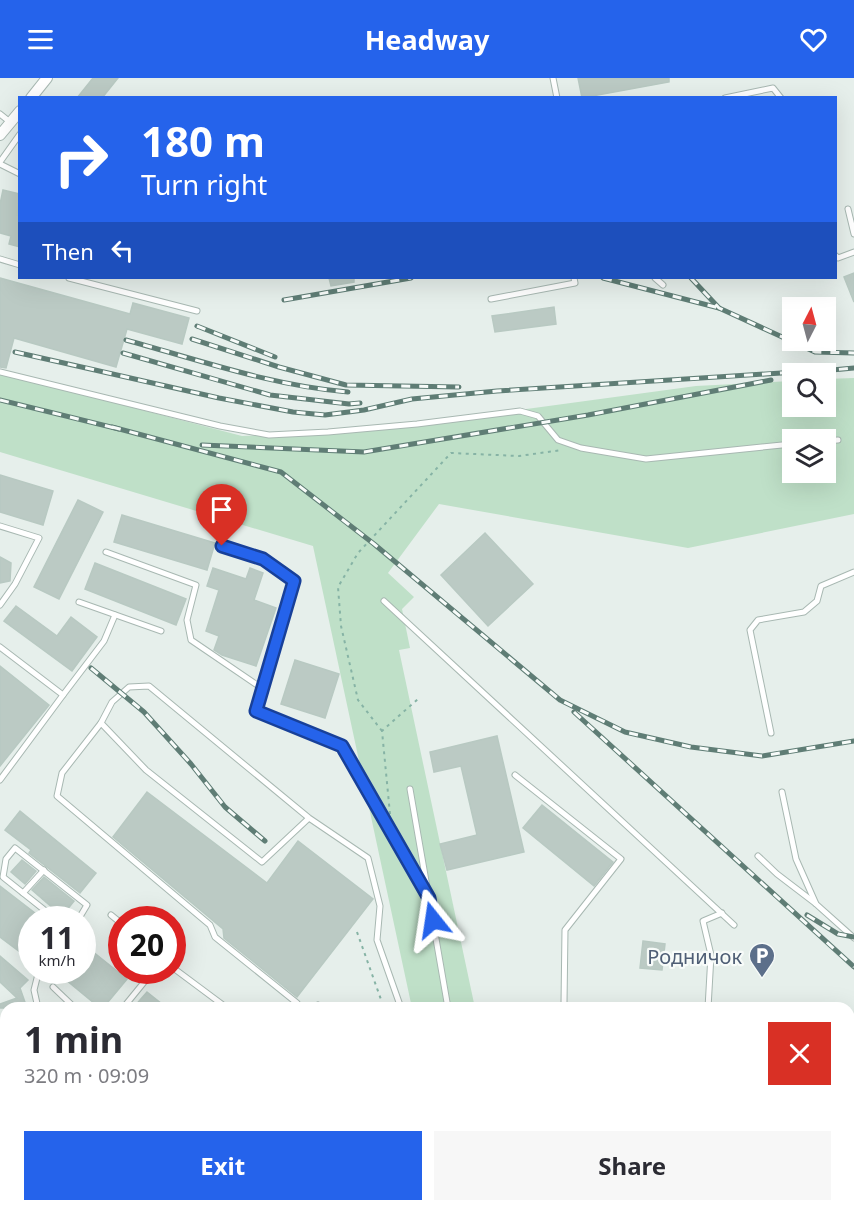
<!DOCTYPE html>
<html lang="en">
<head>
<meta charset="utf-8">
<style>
  body { margin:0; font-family:"Noto Sans",sans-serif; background:#f7f7f7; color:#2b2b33; height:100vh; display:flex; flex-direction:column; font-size:22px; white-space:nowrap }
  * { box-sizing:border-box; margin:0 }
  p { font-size:20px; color:#7c7c81 }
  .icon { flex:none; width:33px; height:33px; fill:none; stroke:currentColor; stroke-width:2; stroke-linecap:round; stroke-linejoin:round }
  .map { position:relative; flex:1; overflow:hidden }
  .panel { position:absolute; left:0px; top:924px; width:855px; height:210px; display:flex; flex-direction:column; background:#fff; border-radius:18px 18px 0 0; box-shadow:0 6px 24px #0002 }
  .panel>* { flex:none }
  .guide { position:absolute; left:18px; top:18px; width:819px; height:183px; border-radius:0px; box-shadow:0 6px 24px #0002; background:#2563eb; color:#fff; overflow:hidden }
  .needle { width:39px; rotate:6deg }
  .tools { position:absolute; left:782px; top:219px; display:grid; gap:12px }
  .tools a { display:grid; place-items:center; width:54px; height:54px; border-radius:0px; background:#fff; box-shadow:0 6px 24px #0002; font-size:30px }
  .speed { position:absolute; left:18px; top:828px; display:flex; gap:12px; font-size:30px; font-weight:700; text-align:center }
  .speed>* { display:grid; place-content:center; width:78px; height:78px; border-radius:50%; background:#fff; box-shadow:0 6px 24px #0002; line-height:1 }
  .speed small { font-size:15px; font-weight:400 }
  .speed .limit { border:9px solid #d22; background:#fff; color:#111 }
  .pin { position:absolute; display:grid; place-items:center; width:51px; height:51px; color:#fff; margin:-62px -26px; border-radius:50% 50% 50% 0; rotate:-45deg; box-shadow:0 0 6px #0007 }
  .pin .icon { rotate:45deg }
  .me { position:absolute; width:66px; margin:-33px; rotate:345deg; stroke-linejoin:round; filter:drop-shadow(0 0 4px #0008) }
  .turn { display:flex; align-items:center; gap:21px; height:126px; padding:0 24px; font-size:27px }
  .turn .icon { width:78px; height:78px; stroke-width:2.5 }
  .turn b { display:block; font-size:42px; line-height:51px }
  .then { display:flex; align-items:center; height:57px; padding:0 24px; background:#0003; gap:12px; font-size:22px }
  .round { display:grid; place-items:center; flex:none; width:63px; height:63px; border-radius:0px; background:#f7f7f7 }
  .headline { display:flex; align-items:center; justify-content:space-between; height:102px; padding:0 24px }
  h1 { font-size:36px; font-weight:700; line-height:45px }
  .action { display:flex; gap:12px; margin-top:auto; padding:12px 24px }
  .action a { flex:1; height:69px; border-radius:0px; background:#2563eb; color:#fff; font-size:24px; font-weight:700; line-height:69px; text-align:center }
  .action a+a { background:#f7f7f7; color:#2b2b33 }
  header { display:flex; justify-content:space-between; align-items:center; height:78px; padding:0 24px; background:#2563eb; color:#fff; font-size:27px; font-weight:700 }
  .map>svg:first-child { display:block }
  .green { fill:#bfe0c8; fill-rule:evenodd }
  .building { fill:#bbcac4; stroke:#b8c9c2; stroke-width:1.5 }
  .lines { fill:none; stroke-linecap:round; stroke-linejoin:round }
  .service-casing { stroke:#a8b8b2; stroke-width:7 }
  .minor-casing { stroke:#a8b8b2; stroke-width:12 }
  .path { stroke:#86b3a5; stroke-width:2; stroke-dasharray:3 4.5; stroke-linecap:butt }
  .service { stroke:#fff; stroke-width:5 }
  .minor { stroke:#fff; stroke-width:10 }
  .rail-casing { stroke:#5f7d75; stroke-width:5 }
  .rail { stroke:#f7fbf9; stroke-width:3; stroke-dasharray:9; stroke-linecap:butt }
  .route-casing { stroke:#184099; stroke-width:15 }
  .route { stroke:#2563eb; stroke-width:10 }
  .labels { text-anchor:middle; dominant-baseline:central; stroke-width:4.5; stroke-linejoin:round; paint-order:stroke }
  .service-label { font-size:20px; fill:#4e5e75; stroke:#f7fbf9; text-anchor:end }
</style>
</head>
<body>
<header><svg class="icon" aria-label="menu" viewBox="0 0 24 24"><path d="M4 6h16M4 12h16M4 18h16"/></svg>Headway<svg class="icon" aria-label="heart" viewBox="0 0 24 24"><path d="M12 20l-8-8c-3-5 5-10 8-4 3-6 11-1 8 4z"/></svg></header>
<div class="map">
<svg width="854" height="1134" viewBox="0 0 854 1134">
  <rect width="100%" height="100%" fill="#e6efeb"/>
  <g class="green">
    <path d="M0 295 242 358 349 355 696 308 792 303V328H825V301L854 300V436L688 470 439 426 388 495 414 519 402 531 410 570 399 572 475 930H412L313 468 0 374ZM792 362H825V394H792Z"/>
    <polygon points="527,1128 630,1128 631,1134 524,1134"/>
    <polygon points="727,1128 811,1128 782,1134 728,1134"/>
  </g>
  <g class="building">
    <polygon points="93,0 118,0 102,20 77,20"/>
    <polygon points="578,0 669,0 669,4 582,20"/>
    <polygon points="3,112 20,116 17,137 20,137 20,169 9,166 11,158 0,155 0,126"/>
    <polygon points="854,195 854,224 844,199"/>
    <polygon points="0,200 130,236 133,225 189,240 182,266 127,251 116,289 14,260 6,290 0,289"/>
    <polygon points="329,200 354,200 354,204 331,208"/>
    <polygon points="554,229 556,246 495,254 492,238"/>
    <polygon points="0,397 53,413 43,447 0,434"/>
    <polygon points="78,422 103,434 59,521 34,509"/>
    <polygon points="122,437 215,465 207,492 114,464"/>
    <polygon points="485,455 533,506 488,548 441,497"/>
    <polygon points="0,479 11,485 10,503 0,505"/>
    <polygon points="95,485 186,521 176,547 85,511"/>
    <polygon points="213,490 246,501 250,490 263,495 254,522 276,530 256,588 222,577 214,572 219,558 206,553 219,512 207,508"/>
    <polygon points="16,528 57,558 71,539 97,559 72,593 4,543"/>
    <polygon points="295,582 339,596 325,640 281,626"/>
    <polygon points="0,588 49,627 0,688"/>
    <polygon points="497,658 524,774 447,792 440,766 477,757 461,688 434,694 430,674"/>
    <polygon points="147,714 267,805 298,763 373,821 297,919 224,860 223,851 113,759"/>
    <polygon points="542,727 613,784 594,808 523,750"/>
    <polygon points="20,733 96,795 80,815 29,775 31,772 5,752"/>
    <polygon points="22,782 36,793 25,806 11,794"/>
    <polygon points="44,799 74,823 62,838 32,812"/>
    <polygon points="0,808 44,842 32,842 32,883 0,859"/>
    <polygon points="643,863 665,866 662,892 640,890"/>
    <polygon points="82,865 127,901 103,930 100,930 54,892 82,892"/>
    <polygon points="0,878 28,902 20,910 27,930 0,930 0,926 17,920 0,904"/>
    <polygon points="147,914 167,930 133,930"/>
  </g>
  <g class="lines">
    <defs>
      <g id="service">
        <polyline points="553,0 557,20"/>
        <polyline points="725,20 773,10 781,20"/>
        <polyline points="0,36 10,44"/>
        <polyline points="0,84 20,56"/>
        <polyline points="0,86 20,96"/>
        <polyline points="848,131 854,156"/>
        <polyline points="836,178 838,180 854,174"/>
        <polyline points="0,181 20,187"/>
        <polyline points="69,200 197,233"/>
        <polyline points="655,200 663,207"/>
        <polyline points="491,221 575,205 574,200"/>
        <polyline points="0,294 220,348 269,357 328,354 417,346 520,333 538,338 558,362 581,370 646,381 792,366"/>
        <polyline points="825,363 838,362"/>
        <polyline points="0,448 39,460 15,506 0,527"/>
        <polyline points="222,468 263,481 294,503 256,633 342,668 429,820"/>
        <polyline points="106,474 196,507 187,542 191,562 263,611"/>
        <polyline points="384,523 734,847"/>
        <polyline points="79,524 161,553"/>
        <polyline points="0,569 63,617 0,702"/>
        <polyline points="63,617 104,563 115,537"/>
        <polyline points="101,645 62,695 57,718 210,847 215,859 297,925"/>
        <polyline points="771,655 750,552 758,542 804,534 817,523 821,508 854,494"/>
        <polyline points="515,697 621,781 565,852 564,925 566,930"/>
        <polyline points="410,711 448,930"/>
        <polyline points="782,714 796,781 816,826 854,860"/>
        <polyline points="309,740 262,784 146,692 101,645 112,624 129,609 149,608 309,740 368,780 380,828 377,862 401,930"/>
        <polyline points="758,778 777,796 815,825"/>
        <polyline points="23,815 44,792"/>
        <polyline points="111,837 122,846"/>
        <polyline points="57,842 3,799 6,781 15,770 87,827 78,842"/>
        <polyline points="172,889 227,930"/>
        <polyline points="53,909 75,930"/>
        <polyline points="318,927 322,930"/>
        <polyline points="38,930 34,912 39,892"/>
        <polyline points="123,930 154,892"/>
        <polyline points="702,930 708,930 711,877 703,843 722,835"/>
        <polyline points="849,980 854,979"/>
        <polyline points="0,1099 6,1080"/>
        <polyline points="352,1128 400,1134"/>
        <polyline points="582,1128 583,1134"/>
        <polyline points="848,1128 849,1134"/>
        <polyline points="45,1134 47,1128"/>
      </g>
      <g id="minor">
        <polyline points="31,20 47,0"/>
        <polyline points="0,57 20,33"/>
        <polyline points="472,1128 474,1134"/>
        <polyline points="516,1134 520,1128"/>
      </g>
    </defs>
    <use href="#service" class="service-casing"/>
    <use href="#minor" class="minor-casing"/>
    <g class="path">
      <polyline points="382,653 358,622 341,548 338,509 358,475 451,375 519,378 562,372"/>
      <polyline points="390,736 382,653 419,620"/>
      <polyline points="357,854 384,930"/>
      <polyline points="550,1128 554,1134"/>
    </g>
    <use href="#service" class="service"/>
    <use href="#minor" class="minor"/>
    <defs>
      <g id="rail">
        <polyline points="603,200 719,230"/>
        <polyline points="691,200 719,230 815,274 854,275"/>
        <polyline points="284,222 411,200"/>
        <polyline points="197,248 275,279"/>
        <polyline points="192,261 279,289 346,307 459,309"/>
        <path d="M126 262C199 282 273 308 348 314"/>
        <polyline points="15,274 219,320 293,334 325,337 364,332 412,321 497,313 828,292"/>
        <polyline points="123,275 270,317 349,326 360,325"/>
        <polyline points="821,293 854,290"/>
        <polyline points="0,322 119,351"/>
        <polyline points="112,349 281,394 374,466 560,622 625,654 691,669 762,678 854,663"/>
        <polyline points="202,367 364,374 588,337 771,302"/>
        <polyline points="91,590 144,634 191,686 225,729 265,763"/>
        <polyline points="574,634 854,889"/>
        <polyline points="807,837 838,856 854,859"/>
      </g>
    </defs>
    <use href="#rail" class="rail-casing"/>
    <use href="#rail" class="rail"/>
  </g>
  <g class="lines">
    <defs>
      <polyline id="route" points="222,468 263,481 294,503 256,633 342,668 429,820 433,842"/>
    </defs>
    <use href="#route" class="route-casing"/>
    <use href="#route" class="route"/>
  </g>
  <defs>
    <symbol id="parking-pin" viewBox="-11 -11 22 30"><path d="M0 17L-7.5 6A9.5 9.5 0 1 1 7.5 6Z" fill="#5c6f8a" stroke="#f7fbf9"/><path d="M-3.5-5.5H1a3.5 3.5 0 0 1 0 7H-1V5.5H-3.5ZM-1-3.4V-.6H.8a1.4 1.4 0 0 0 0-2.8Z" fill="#fff"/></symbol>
  </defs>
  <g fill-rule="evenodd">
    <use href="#parking-pin" x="747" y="863" width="30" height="40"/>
  </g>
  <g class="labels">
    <g class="service-label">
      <text x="742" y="878">Родничок</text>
    </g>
  </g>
</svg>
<div class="tools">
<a><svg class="needle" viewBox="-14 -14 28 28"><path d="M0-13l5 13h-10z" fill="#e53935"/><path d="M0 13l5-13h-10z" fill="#7c7c81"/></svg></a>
<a><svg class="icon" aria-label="search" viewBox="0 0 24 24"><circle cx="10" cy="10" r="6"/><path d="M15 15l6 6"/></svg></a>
<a><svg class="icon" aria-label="layers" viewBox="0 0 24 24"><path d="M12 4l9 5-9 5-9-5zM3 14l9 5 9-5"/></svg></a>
</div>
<div class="speed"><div>11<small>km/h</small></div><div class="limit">20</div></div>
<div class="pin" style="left:222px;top:468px;background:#d93025"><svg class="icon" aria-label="arrive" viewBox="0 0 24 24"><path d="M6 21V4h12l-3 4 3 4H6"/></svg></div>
<svg class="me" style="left:433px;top:842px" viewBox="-20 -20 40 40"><path d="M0-17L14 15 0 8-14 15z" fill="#2563eb" stroke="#fff" stroke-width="4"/></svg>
<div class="guide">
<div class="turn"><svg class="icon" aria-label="right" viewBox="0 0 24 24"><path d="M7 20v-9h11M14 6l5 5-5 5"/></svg><div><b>180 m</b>Turn right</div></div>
<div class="then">Then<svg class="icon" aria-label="left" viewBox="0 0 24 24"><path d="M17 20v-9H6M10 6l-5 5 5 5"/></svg></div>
</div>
<section class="panel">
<div class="headline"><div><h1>1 min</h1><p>320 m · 09:09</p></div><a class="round" style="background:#d93025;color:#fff"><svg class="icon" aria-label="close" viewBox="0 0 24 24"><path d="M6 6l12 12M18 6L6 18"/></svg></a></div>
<div class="action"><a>Exit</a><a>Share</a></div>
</section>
</div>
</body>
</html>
